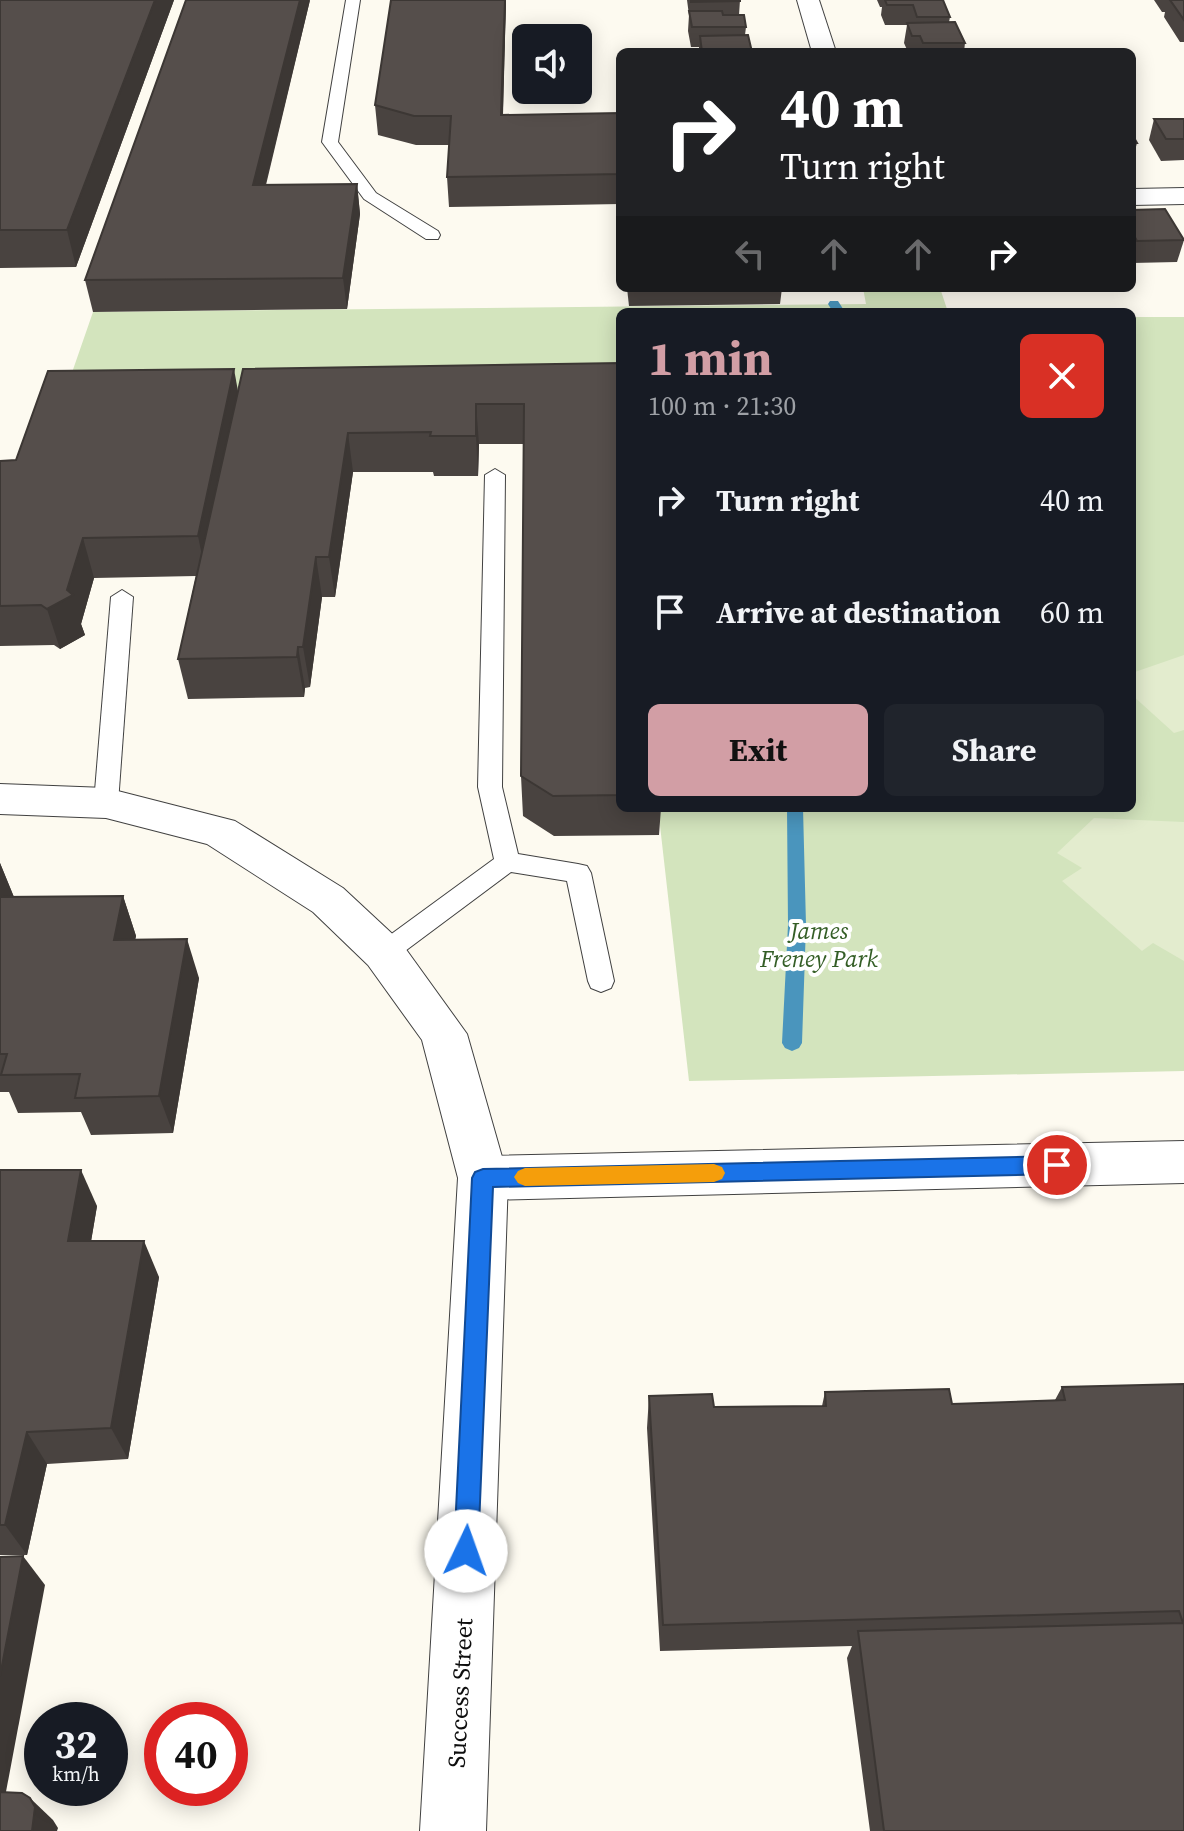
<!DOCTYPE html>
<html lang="en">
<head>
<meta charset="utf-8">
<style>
  body { margin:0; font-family:"Source Serif 4",serif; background:#20242c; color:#f1f3f6; height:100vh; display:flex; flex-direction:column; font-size:30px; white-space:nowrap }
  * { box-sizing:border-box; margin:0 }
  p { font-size:26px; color:#9ea1a6 }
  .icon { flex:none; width:44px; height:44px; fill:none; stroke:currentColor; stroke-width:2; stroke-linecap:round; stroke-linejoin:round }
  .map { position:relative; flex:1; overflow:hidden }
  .details { position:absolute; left:616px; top:308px; width:520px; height:504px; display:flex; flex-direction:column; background:#171b24; border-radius:12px; box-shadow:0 4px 20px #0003 }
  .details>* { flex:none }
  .guide { position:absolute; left:616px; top:48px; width:520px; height:244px; border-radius:12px; box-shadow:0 4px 20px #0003; background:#202124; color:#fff; overflow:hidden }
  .buttons { position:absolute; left:512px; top:24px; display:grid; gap:16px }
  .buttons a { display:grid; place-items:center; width:80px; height:80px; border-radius:12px; background:#171b24; box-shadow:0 4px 20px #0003; font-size:40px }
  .speed { position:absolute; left:24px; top:1702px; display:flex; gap:16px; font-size:40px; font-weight:700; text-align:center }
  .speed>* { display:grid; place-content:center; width:104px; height:104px; border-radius:50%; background:#171b24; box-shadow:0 4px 20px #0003; line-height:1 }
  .speed small { font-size:20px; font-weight:400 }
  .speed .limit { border:12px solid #d22; background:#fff; color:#111 }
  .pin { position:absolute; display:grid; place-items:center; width:68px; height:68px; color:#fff; margin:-34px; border:4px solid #fff; border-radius:50%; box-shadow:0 2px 8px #0007 }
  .me { position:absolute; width:88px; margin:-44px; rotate:3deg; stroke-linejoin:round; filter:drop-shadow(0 0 6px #0008) }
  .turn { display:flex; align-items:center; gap:28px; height:168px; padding:0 32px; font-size:36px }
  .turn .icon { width:104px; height:104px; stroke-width:2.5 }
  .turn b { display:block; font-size:56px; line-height:68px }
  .lanes { display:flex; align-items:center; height:76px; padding:0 32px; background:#0003; justify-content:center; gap:40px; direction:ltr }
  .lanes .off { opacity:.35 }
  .round { display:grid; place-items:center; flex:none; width:84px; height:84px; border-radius:12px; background:#20242c }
  .overview { display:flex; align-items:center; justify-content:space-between; height:136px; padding:0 32px }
  h1 { font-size:48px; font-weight:700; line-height:60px; color:#d29ea5 }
  .action { display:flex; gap:16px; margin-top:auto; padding:16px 32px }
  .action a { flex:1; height:92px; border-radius:12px; background:#d29ea5; color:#111; font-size:32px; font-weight:700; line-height:92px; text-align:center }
  .action a+a { background:#20242c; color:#f1f3f6 }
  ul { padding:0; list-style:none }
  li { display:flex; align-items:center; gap:24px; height:112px; padding:0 32px }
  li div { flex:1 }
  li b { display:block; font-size:30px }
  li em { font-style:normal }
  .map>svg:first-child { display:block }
  .green { fill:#d3e4bd }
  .pitch { fill:#e3ecce }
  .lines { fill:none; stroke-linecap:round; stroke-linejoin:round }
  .stream { fill:#4a95bd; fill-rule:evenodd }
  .service-casing { stroke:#414141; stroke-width:2 }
  .minor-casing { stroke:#414141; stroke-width:2 }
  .tertiary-casing { stroke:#414141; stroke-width:2 }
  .service { fill:#fff; fill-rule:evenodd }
  .minor { fill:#fff; fill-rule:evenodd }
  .tertiary { fill:#fff; fill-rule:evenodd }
  .wall { fill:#494340 }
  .shaded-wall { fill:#3c3734 }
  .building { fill:#554e4b; stroke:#3c3734; stroke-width:2 }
  .route { fill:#1a73e8; stroke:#114b97; stroke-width:2 }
  .slow { fill:#f59e0b }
  .labels { text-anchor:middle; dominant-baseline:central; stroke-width:8; stroke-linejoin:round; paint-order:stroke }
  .park-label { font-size:24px; font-style:italic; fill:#345e26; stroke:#fff }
  .street-label { font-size:24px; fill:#0e0e0e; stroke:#fff }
</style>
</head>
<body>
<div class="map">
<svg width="1184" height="1831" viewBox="0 0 1184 1831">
  <rect width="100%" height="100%" fill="#fdfaf0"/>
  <g class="green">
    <polygon points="863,288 940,288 948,312 620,312 620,402 59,410 93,312 866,304"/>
    <polygon points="1132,317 1184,317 1184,1071 689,1081 658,808 1132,808"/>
  </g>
  <g class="pitch">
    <polygon points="1184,655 1184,730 1174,733 1132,695 1132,673"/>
    <polygon points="1094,818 1184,822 1184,961 1153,943 1142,951 1062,881 1082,868 1057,853"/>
  </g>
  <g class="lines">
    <g class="stream">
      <polygon points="830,301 838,301 845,312 833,312 828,304"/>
      <polygon points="787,808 803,808 806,925 802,1043 799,1048 792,1051 785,1048 782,1043 788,925"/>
    </g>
    <defs>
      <g id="service">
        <polygon points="346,0 360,0 338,142 376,193 438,231 440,235 438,239 426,239 364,199 322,142"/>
        <polygon points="495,469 505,475 502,787 518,854 578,864 587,866 591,873 614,981 611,988 601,992 591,988 588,981 567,881 511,872 393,960 384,963 375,960 371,953 375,946 494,859 478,787 485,475"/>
        <polygon points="122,590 133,597 118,803 115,809 106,812 97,809 94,803 111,597"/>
      </g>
      <g id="minor">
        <polygon points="797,0 819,0 836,52 812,52"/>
        <polygon points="1184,188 1184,204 1132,205 1132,189"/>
        <polygon points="1184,1141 1184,1183 483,1200 465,1193 458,1178 465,1163 483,1156"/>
      </g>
      <polygon id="tertiary" points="0,784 106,788 235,821 343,888 400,941 467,1034 508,1178 486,1831 420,1831 458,1178 422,1040 368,965 313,912 207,844 106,818 0,814"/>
    </defs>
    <use href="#service" class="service-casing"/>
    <use href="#minor" class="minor-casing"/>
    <use href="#tertiary" class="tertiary-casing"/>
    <use href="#service" class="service"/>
    <use href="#minor" class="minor"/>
    <use href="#tertiary" class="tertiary"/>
  </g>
  <g class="wall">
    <polygon points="0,0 174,0 76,267 0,268"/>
    <polygon points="310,0 266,185 357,184 360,214 347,309 93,312 85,280"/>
    <polygon points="391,0 506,0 503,115 620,113 620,204 449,207 447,177 449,145 416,145 378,135 375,105"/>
    <polygon points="687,0 740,0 739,15 746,27 745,35 752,52 699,52 699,47 691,47 688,31 689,15"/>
    <polygon points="877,0 943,0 950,17 949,22 965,43 964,52 908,52 904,43 907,25 885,25 881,15 882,7 880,7"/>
    <polygon points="1154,0 1184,0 1184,42 1180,42 1164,17 1165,12 1162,12"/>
    <polygon points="1154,119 1184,119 1184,160 1161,161 1149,140"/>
    <polygon points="1132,134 1137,143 1132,161"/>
    <polygon points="1132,210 1184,240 1177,262 1132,263"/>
    <polygon points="627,288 782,288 780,304 629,306"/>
    <polygon points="620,363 620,808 661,808 659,835 554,836 523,816 521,776 524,444 479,444 478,476 434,476 433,472 353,472 335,597 322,597 310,687 305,688 304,697 188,699 178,659 196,576 94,578 81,624 85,635 60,649 54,645 0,646 0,461 16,460 238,391"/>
    <polygon points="0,863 14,897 123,896 136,936 135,939 199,978 173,1133 91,1135 81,1112 18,1113 9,1092 0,1092"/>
    <polygon points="0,1170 97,1206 91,1241 159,1277 128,1459 47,1464 27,1555 0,1555"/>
    <polygon points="1184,1384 1184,1831 870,1831 847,1658 852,1646 660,1651 647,1428 649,1396 714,1407 822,1406 825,1392 952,1404 1055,1400 1062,1387"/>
  </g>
  <g class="shaded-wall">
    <polygon points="155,0 174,0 76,267 67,230"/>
    <polygon points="300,0 310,0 258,215 253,185"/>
    <polygon points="505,0 506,0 502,144 501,115"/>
    <polygon points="357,184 360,214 347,309 343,278"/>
    <polygon points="234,369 241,408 206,576 198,536"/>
    <polygon points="476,404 479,444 478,476 476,436"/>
    <polygon points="348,433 353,472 335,597 329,557"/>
    <polygon points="83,538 94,578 81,624 85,635 60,649 47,609 67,590"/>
    <polygon points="316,557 322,597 310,687 303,647"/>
    <polygon points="298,647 305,688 304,697 297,657"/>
    <polygon points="0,863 15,900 0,920"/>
    <polygon points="123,896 136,936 128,979 114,940"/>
    <polygon points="187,939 199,978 173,1133 159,1096"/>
    <polygon points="81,1170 97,1206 85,1277 68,1241"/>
    <polygon points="144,1241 159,1277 128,1459 111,1428"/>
    <polygon points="27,1432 47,1464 27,1555 5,1525"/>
    <polygon points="23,1556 45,1585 2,1813 0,1811 0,1676"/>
    <polygon points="30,1798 53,1820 58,1828 57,1831 32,1831"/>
  </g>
  <g class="building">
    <polygon points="0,0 155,0 67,230 0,230"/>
    <polygon points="186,0 300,0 253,185 357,184 343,278 85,280"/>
    <polygon points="391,0 505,0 501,115 620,113 620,174 447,177 451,116 414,116 375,105"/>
    <polygon points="691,0 740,0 740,1 691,2"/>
    <polygon points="885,0 943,0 950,17 917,17 913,5 887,5"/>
    <polygon points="1170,0 1184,0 1184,20"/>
    <polygon points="689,11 722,11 723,15 744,15 746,27 692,27"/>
    <polygon points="955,22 965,43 923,43 920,36 912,36 907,23"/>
    <polygon points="748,35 752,52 702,52 700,36"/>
    <polygon points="950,50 950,52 915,51"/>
    <polygon points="1154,119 1184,119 1184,139 1166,139"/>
    <polygon points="1132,134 1137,143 1132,143"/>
    <polygon points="1165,209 1184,240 1137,241 1132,232 1132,210"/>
    <polygon points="620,363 620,795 553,796 521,776 524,404 476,404 476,436 430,436 431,432 348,433 329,557 316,557 303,647 298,647 297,657 178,659 243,369"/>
    <polygon points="234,369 198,536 83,538 67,590 73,595 47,609 41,605 0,606 0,461 16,460 48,371"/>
    <polygon points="123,896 114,940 187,939 159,1096 75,1098 80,1074 1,1075 7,1054 0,1054 0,897"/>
    <polygon points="0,1170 81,1170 68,1241 144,1241 111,1428 27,1432 5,1525 0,1525"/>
    <polygon points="1184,1384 1184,1831 884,1831 858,1631 1183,1623 1179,1611 663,1625 649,1396 712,1394 714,1407 826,1406 825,1392 949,1389 952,1404 1065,1400 1062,1387"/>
    <polygon points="23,1556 0,1676 0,1557"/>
    <polygon points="0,1792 22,1793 30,1798 35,1807 32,1831 0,1831"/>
  </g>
  <polygon class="route" points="1057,1156 1064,1159 1067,1165 1064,1171 1057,1174 493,1187 478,1551 475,1560 466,1563 457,1560 454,1551 472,1178 475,1172 483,1169"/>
  <polygon class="slow" points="714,1164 722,1167 725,1173 722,1179 714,1182 525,1186 518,1183 514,1177 518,1171 525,1168"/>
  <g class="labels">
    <g class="park-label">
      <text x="819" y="930">James<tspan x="819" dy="28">Freney Park</tspan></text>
    </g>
    <g class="street-label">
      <text transform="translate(460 1693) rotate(-87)">Success Street</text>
    </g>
  </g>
</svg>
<div class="buttons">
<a><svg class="icon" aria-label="sound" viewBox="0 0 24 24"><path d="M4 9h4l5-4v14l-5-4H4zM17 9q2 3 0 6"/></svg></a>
</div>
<div class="speed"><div>32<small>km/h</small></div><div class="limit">40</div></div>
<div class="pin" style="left:1057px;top:1165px;background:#d93025"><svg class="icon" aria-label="arrive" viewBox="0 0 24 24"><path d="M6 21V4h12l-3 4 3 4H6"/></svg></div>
<svg class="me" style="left:466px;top:1551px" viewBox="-20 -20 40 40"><circle r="19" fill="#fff"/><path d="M0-13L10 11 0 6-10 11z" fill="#1a73e8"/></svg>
<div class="guide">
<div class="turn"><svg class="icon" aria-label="right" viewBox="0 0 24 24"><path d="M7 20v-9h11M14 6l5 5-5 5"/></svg><div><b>40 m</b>Turn right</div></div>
<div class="lanes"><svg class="icon off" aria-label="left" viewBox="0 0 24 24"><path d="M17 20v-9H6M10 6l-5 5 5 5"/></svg><svg class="icon off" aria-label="ahead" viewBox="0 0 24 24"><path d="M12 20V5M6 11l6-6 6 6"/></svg><svg class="icon off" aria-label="ahead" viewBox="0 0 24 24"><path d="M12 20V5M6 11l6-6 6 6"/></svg><svg class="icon" aria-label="right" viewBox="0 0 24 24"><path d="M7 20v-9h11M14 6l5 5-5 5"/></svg></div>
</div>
<section class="details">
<div class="overview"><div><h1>1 min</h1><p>100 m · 21:30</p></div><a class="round" style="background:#d93025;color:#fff"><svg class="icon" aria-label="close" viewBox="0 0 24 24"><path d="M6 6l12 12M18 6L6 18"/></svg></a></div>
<ul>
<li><svg class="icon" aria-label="right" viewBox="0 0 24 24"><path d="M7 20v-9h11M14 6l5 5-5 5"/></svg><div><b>Turn right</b></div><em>40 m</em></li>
<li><svg class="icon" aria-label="arrive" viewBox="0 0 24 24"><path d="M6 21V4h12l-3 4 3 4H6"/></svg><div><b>Arrive at destination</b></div><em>60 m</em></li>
</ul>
<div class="action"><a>Exit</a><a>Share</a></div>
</section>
</div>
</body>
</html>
